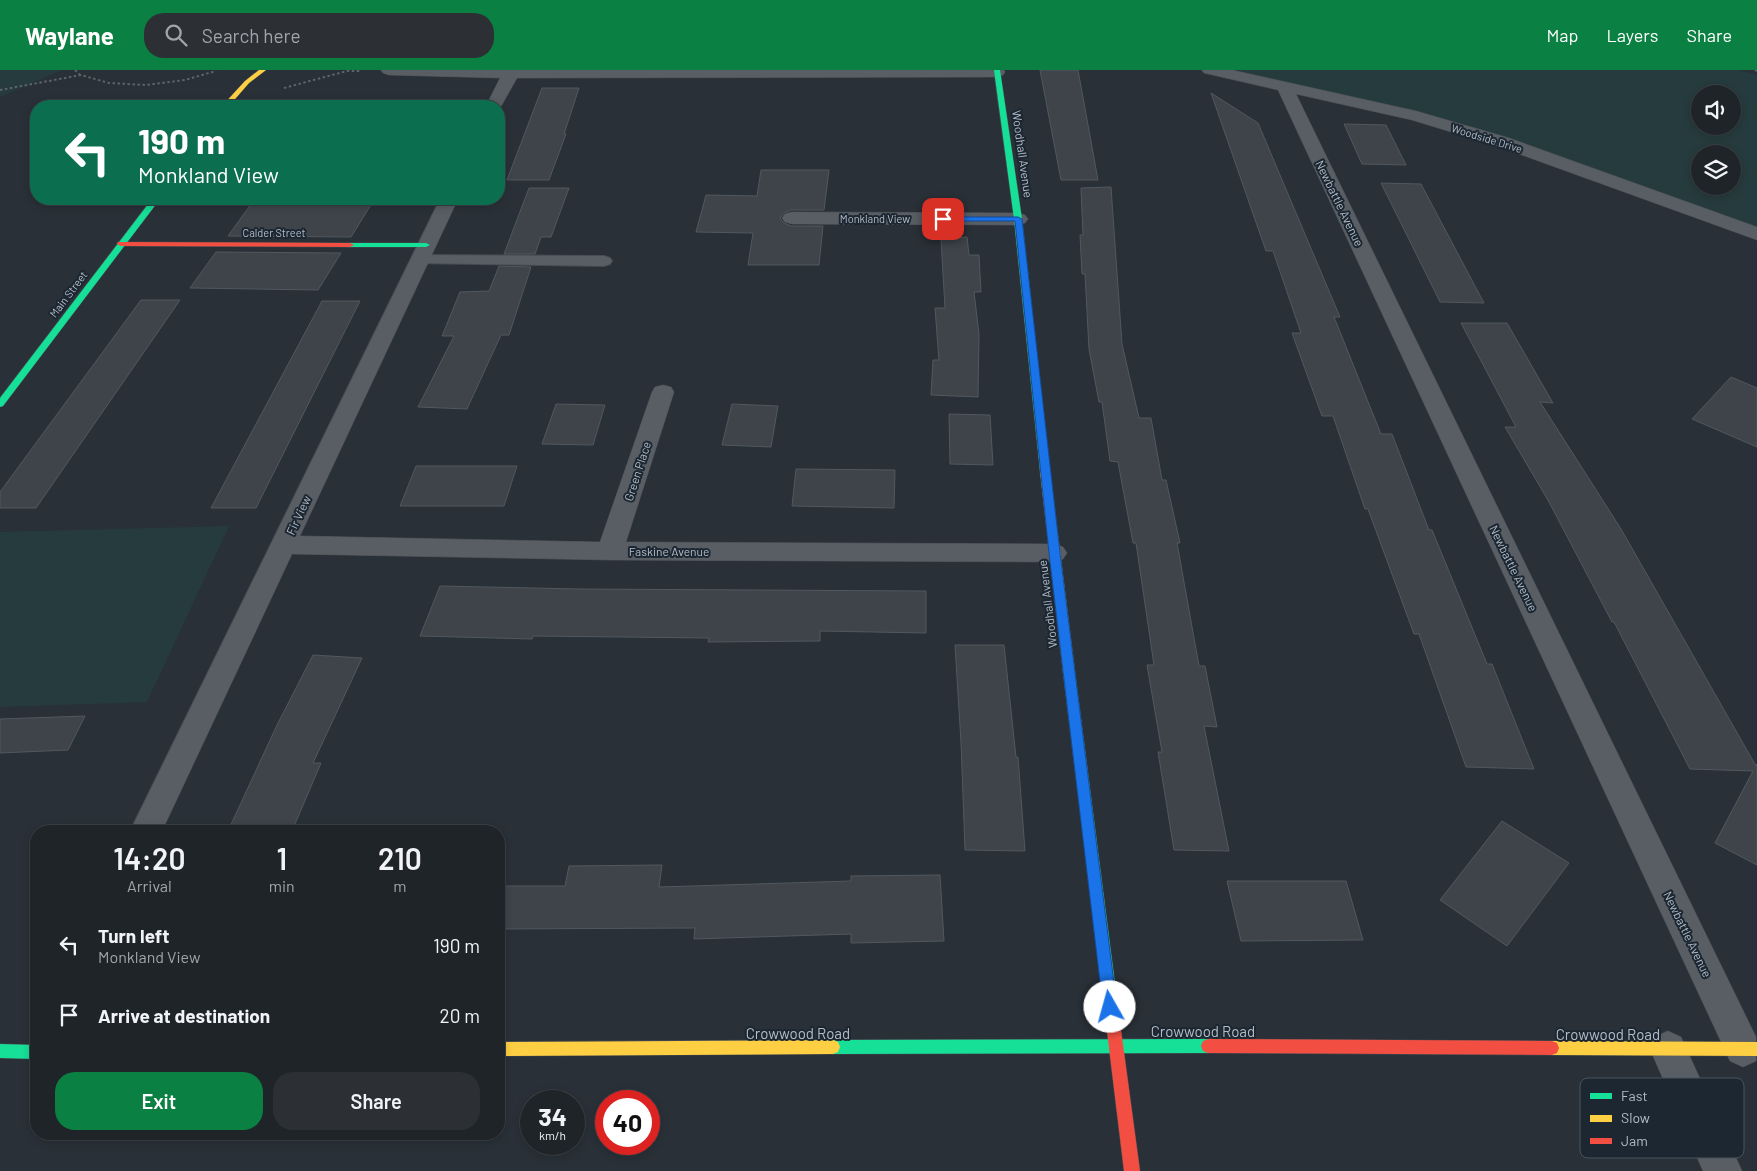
<!DOCTYPE html>
<html lang="en">
<head>
<meta charset="utf-8">
<style>
  body { margin:0; font-family:Barlow,sans-serif; background:#2c3035; color:#f1f3f6; height:100vh; display:flex; flex-direction:column; font-size:19px; white-space:nowrap }
  * { box-sizing:border-box; margin:0 }
  p { font-size:16px; color:#a1a4a8 }
  .icon { flex:none; width:28px; height:28px; fill:none; stroke:currentColor; stroke-width:2; stroke-linecap:round; stroke-linejoin:round }
  .map { position:relative; flex:1; overflow:hidden }
  .details { position:absolute; left:30px; top:755px; width:475px; height:315px; display:flex; flex-direction:column; background:#1f2429; border-radius:20px; box-shadow:0 2px 8px #0003,0 0 0 1px #3c4146 }
  .details>* { flex:none }
  .hud { position:absolute; left:30px; top:30px; width:475px; height:105px; border-radius:20px; box-shadow:0 2px 8px #0003,0 0 0 1px #3c4146; background:#0b6e4f; color:#fff; overflow:hidden }
  .buttons { position:absolute; left:1691px; top:15px; display:grid; gap:10px }
  .buttons a { display:grid; place-items:center; width:50px; height:50px; border-radius:50%; background:#1f2429; box-shadow:0 2px 8px #0003,0 0 0 1px #3c4146; font-size:25px }
  .speed { position:absolute; left:520px; top:1020px; display:flex; gap:10px; font-size:25px; font-weight:700; text-align:center }
  .speed>* { display:grid; place-content:center; width:65px; height:65px; border-radius:50%; background:#1f2429; box-shadow:0 2px 8px #0003,0 0 0 1px #3c4146; line-height:1 }
  .speed small { font-size:12px; font-weight:400 }
  .speed .limit { border:8px solid #d22; background:#fff; color:#111 }
  .pin { position:absolute; display:grid; place-items:center; width:42px; height:42px; color:#fff; margin:-21px; border-radius:10px; box-shadow:0 2px 8px #0006 }
  .me { position:absolute; width:55px; margin:-28px; rotate:353deg; stroke-linejoin:round; filter:drop-shadow(0 0 4px #0008) }
  .turn { display:flex; align-items:center; gap:18px; height:105px; padding:0 25px; font-size:22px }
  .turn .icon { width:65px; height:65px; stroke-width:2.5 }
  .turn b { display:block; font-size:35px; line-height:42px }
  .eta { display:flex; justify-content:space-evenly; align-items:center; height:85px; text-align:center }
  .eta b { font-size:30px; font-weight:600; line-height:35px }
  .action { display:flex; gap:10px; margin-top:auto; padding:10px 25px }
  .action a { flex:1; height:58px; border-radius:20px; background:#0b8043; color:#fff; font-size:20px; font-weight:600; line-height:58px; text-align:center }
  .action a+a { background:#2c3035; color:#f1f3f6 }
  ul { padding:0; list-style:none }
  li { display:flex; align-items:center; gap:15px; height:70px; padding:0 25px }
  li div { flex:1 }
  li b { display:block; font-size:19px }
  li em { font-style:normal }
  header { display:flex; align-items:center; gap:30px; box-sizing:border-box; height:70px; padding:0 25px; background:#0b8043; color:#fff }
  header strong { font-size:24px }
  nav { display:flex; gap:28px; margin-inline-start:auto; font-size:18px }
  .search { width:350px; height:45px; background:#2c3035; display:flex; align-items:center; gap:12px; box-sizing:border-box; padding:0 18px; border-radius:20px; color:#a1a4a8; font-size:19px }
  .map>svg:first-child { display:block }
  .green { fill:#263b3d; fill-rule:evenodd }
  .building { fill:#3e444a; stroke:#51585f }
  .lines { fill:none; stroke-linecap:round; stroke-linejoin:round }
  .lane-casing { stroke:#474c52; stroke-width:2 }
  .street-casing { stroke:#474c52; stroke-width:1 }
  .fast-casing { stroke:#474c52; stroke-width:1 }
  .slow-casing { stroke:#474c52; stroke-width:1 }
  .jam-casing { stroke:#474c52; stroke-width:1 }
  .path { stroke:#5c6369; stroke-width:2; stroke-dasharray:2.5 2.5; stroke-linecap:butt }
  .lane { fill:#595e65; fill-rule:evenodd }
  .street { fill:#595e65; fill-rule:evenodd }
  .fast { fill:#16e098; fill-rule:evenodd }
  .slow { fill:#ffcf43; fill-rule:evenodd }
  .jam { fill:#f24e42; fill-rule:evenodd }
  .route { fill:#1a73e8; stroke:#114b97 }
  .labels { text-anchor:middle; dominant-baseline:central; stroke-width:4; stroke-linejoin:round; paint-order:stroke }
  .far-street-label { font-size:11px; fill:#b2bdc9; stroke:#1c2732 }
  .street-label { font-size:12px; fill:#b2bdc9; stroke:#1c2732 }
  .near-street-label { font-size:15px; fill:#b2bdc9; stroke:#1c2732 }
  .key { fill:#1c2732; stroke:#49545f; stroke-width:1 }
  .key-label { font-size:14px; fill:#b2bdc9 }
</style>
</head>
<body>
<header>
<strong>Waylane</strong>
<div class="search"><svg class="icon" aria-label="search" viewBox="0 0 24 24"><circle cx="10" cy="10" r="6"/><path d="M15 15l6 6"/></svg>Search here</div>
<nav><a>Map</a><a>Layers</a><a>Share</a></nav>
</header>
<div class="map">
<svg width="1757" height="1101" viewBox="0 0 1757 1101">
  <rect width="100%" height="100%" fill="#293037"/>
  <g class="green">
    <polygon points="0,0 62,0 0,27"/>
    <path d="M1230 0H1738L1757 5V159L1505 68ZM1700 24H1732V56H1700ZM1700 84H1732V116H1700Z"/>
    <polygon points="229,456 147,632 0,637 0,462"/>
  </g>
  <g class="building">
    <polygon points="1040,0 1078,0 1098,110 1061,110"/>
    <polygon points="542,18 579,18 564,64 566,64 549,110 507,110"/>
    <polygon points="1211,23 1258,53 1340,247 1334,247 1381,364 1392,364 1429,460 1432,460 1487,594 1492,594 1534,699 1466,697 1419,564 1414,564 1368,439 1365,439 1333,346 1322,346 1292,263 1301,263 1273,181 1266,181"/>
    <polygon points="1344,54 1386,55 1406,95 1362,94"/>
    <polygon points="761,100 829,100 824,140 791,140 784,143 780,148 784,153 791,156 823,156 819,195 748,195 753,163 696,162 706,125 757,126"/>
    <polygon points="1381,113 1421,114 1484,233 1440,232"/>
    <polygon points="1111,117 1122,274 1139,348 1151,348 1162,410 1166,410 1180,473 1177,473 1199,596 1205,596 1217,657 1204,656 1229,781 1174,780 1158,682 1162,682 1147,595 1154,595 1136,473 1133,473 1118,392 1110,391 1102,332 1099,332 1089,279 1085,204 1082,204 1080,165 1083,165 1081,118"/>
    <polygon points="529,118 569,118 551,167 541,167 535,184 504,184"/>
    <polygon points="254,130 372,133 351,167 228,166"/>
    <polygon points="967,167 969,185 979,185 981,222 974,222 979,264 978,327 931,325 933,290 939,290 935,238 945,238 941,169"/>
    <polygon points="216,182 341,183 318,220 190,218"/>
    <polygon points="499,196 531,197 509,265 501,265 467,339 418,337 454,266 442,266 460,222 489,221"/>
    <polygon points="141,230 180,230 36,438 0,438 0,422"/>
    <polygon points="322,231 360,231 256,438 211,438"/>
    <polygon points="1461,253 1507,253 1553,333 1540,332 1621,459 1756,696 1757,694 1757,795 1715,773 1753,701 1690,699 1614,552 1612,552 1549,432 1505,357 1516,357"/>
    <polygon points="1731,307 1757,318 1757,377 1692,349"/>
    <polygon points="556,334 605,335 593,375 542,374"/>
    <polygon points="732,334 778,336 771,377 722,375"/>
    <polygon points="949,344 990,345 993,395 950,394"/>
    <polygon points="416,396 517,396 504,436 400,436"/>
    <polygon points="796,399 895,400 894,438 792,436"/>
    <polygon points="440,516 579,519 926,521 926,563 820,561 820,571 708,572 709,568 533,566 532,569 420,566"/>
    <polygon points="955,575 1004,575 1016,687 1018,687 1025,781 965,780 961,672"/>
    <polygon points="313,585 362,588 313,693 321,693 292,761 228,761 277,655"/>
    <polygon points="85,646 68,680 0,683 0,649"/>
    <polygon points="1502,751 1569,793 1507,876 1440,830"/>
    <polygon points="662,795 659,817 851,811 851,806 940,805 944,871 851,873 851,864 694,869 695,858 499,859 499,816 565,816 569,796"/>
    <polygon points="1227,811 1346,811 1363,870 1241,871"/>
  </g>
  <g class="lines">
    <defs>
      <polygon id="lane" points="419,185 604,186 610,188 612,191 610,194 604,196 413,193 411,190 413,187"/>
      <g id="street">
        <polygon points="381,0 1004,0 1005,2 1003,5 997,7 517,8 499,40 499,36 486,36 500,8 389,5 383,3"/>
        <polygon points="1202,0 1232,0 1416,41 1509,68 1757,157 1757,170 1497,76 1412,50 1296,24 1756,967 1756,991 1743,997 1730,991 1278,20 1204,3"/>
        <polygon points="440,129 458,129 300,466 600,472 652,322 655,317 663,315 671,317 674,322 626,472 1054,474 1063,477 1067,483 1063,489 1054,492 610,490 292,484 162,761 130,761"/>
        <polygon points="792,142 1018,143 1025,145 1028,149 1025,153 1018,155 792,154 785,152 782,148 785,144"/>
        <polygon points="1668,961 1681,967 1742,1101 1703,1101 1650,979 1655,967"/>
      </g>
      <g id="fast">
        <polygon points="994,0 1000,0 1022,149 1050,401 1045,404 1040,401 1014,149"/>
        <polygon points="152,129 160,129 3,336 0,337 0,328"/>
        <polygon points="347,173 426,173 430,175 426,177 347,177"/>
        <polygon points="1069,598 1073,599 1075,602 1119,945 1117,950 1112,952 1107,950 1105,945 1063,602 1065,599"/>
        <polygon points="1208,969 1213,971 1215,976 1213,981 1208,983 833,984 828,982 826,977 828,972 833,970"/>
        <polygon points="0,974 36,975 36,989 0,988"/>
      </g>
      <g id="slow">
        <polygon points="259,0 266,0 249,13 229,36 222,36 245,11"/>
        <polygon points="1045,398 1050,401 1075,602 1073,605 1065,605 1063,602 1040,401"/>
        <polygon points="833,970 838,972 840,977 838,982 833,984 499,986 499,972"/>
        <polygon points="1552,971 1757,972 1757,986 1552,985 1547,983 1545,978 1547,973"/>
      </g>
      <g id="jam">
        <polygon points="118,172 350,173 354,175 350,177 121,176 117,174"/>
        <polygon points="1112,938 1117,940 1119,945 1140,1101 1124,1101 1105,945 1107,940"/>
        <polygon points="1208,969 1552,971 1557,973 1559,978 1557,983 1552,985 1208,983 1203,981 1201,976 1203,971"/>
      </g>
    </defs>
    <use href="#lane" class="lane-casing"/>
    <use href="#street" class="street-casing"/>
    <use href="#fast" class="fast-casing"/>
    <use href="#slow" class="slow-casing"/>
    <use href="#jam" class="jam-casing"/>
    <g class="path">
      <polyline points="75,0 80,5"/>
      <polyline points="1755,0 1757,1"/>
      <polyline points="284,18 347,1 361,1"/>
      <polyline points="0,20 81,5 109,13 146,15 185,10 216,1"/>
    </g>
    <use href="#lane" class="lane"/>
    <use href="#street" class="street"/>
    <use href="#fast" class="fast"/>
    <use href="#slow" class="slow"/>
    <use href="#jam" class="jam"/>
  </g>
  <polygon class="route" points="940,147 1018,147 1022,149 1060,483 1117,937 1115,942 1110,944 1105,942 1103,937 1049,483 1015,151 943,151 939,149"/>
  <g class="labels">
    <g class="far-street-label">
      <text transform="translate(1487 68) rotate(17)">Woodside Drive</text>
      <text x="875" y="148">Monkland View</text>
      <text x="274" y="162">Calder Street</text>
      <text transform="translate(68 224) rotate(-53)">Main Street</text>
    </g>
    <g class="street-label">
      <text transform="translate(1023 84) rotate(82)">Woodhall Avenue</text>
      <text transform="translate(1340 133) rotate(64)">Newbattle Avenue</text>
      <text transform="translate(637 401) rotate(-72)">Green Place</text>
      <text transform="translate(298 445) rotate(-65)">Fir View</text>
      <text x="669" y="481">Faskine Avenue</text>
      <text transform="translate(1514 498) rotate(64)">Newbattle Avenue</text>
      <text transform="translate(1047 534) rotate(-97)">Woodhall Avenue</text>
      <text transform="translate(1688 864) rotate(64)">Newbattle Avenue</text>
    </g>
    <g class="near-street-label">
      <text x="1203" y="961">Crowwood Road</text>
      <text x="798" y="963">Crowwood Road</text>
      <text x="1608" y="964">Crowwood Road</text>
    </g>
  </g>
  <rect x="1580" y="1008" width="164" height="80" rx="8" class="key"/>
  <rect x="1590" y="1023" width="22" height="6" fill="#16e098"/>
  <rect x="1590" y="1045" width="22" height="7" fill="#ffcf43"/>
  <rect x="1590" y="1068" width="22" height="6" fill="#f24e42"/>
  <g class="key-label">
    <text x="1621" y="1031">Fast</text>
    <text x="1621" y="1053">Slow</text>
    <text x="1621" y="1076">Jam</text>
  </g>
</svg>
<div class="buttons">
<a><svg class="icon" aria-label="sound" viewBox="0 0 24 24"><path d="M4 9h4l5-4v14l-5-4H4zM17 9q2 3 0 6"/></svg></a>
<a><svg class="icon" aria-label="layers" viewBox="0 0 24 24"><path d="M12 4l9 5-9 5-9-5zM3 14l9 5 9-5"/></svg></a>
</div>
<div class="speed"><div>34<small>km/h</small></div><div class="limit">40</div></div>
<div class="pin" style="left:943px;top:149px;background:#d93025"><svg class="icon" aria-label="arrive" viewBox="0 0 24 24"><path d="M6 21V4h12l-3 4 3 4H6"/></svg></div>
<svg class="me" style="left:1110px;top:937px" viewBox="-20 -20 40 40"><circle r="19" fill="#fff"/><path d="M0-13L10 11 0 6-10 11z" fill="#1a73e8"/></svg>
<div class="hud">
<div class="turn"><svg class="icon" aria-label="left" viewBox="0 0 24 24"><path d="M17 20v-9H6M10 6l-5 5 5 5"/></svg><div><b>190 m</b>Monkland View</div></div>
</div>
<section class="details">
<div class="eta">
<div><b>14:20</b><p>Arrival</p></div>
<div><b>1</b><p>min</p></div>
<div><b>210</b><p>m</p></div>
</div>
<ul>
<li><svg class="icon" aria-label="left" viewBox="0 0 24 24"><path d="M17 20v-9H6M10 6l-5 5 5 5"/></svg><div><b>Turn left</b><p>Monkland View</p></div><em>190 m</em></li>
<li><svg class="icon" aria-label="arrive" viewBox="0 0 24 24"><path d="M6 21V4h12l-3 4 3 4H6"/></svg><div><b>Arrive at destination</b></div><em>20 m</em></li>
</ul>
<div class="action"><a>Exit</a><a>Share</a></div>
</section>
</div>
</body>
</html>
